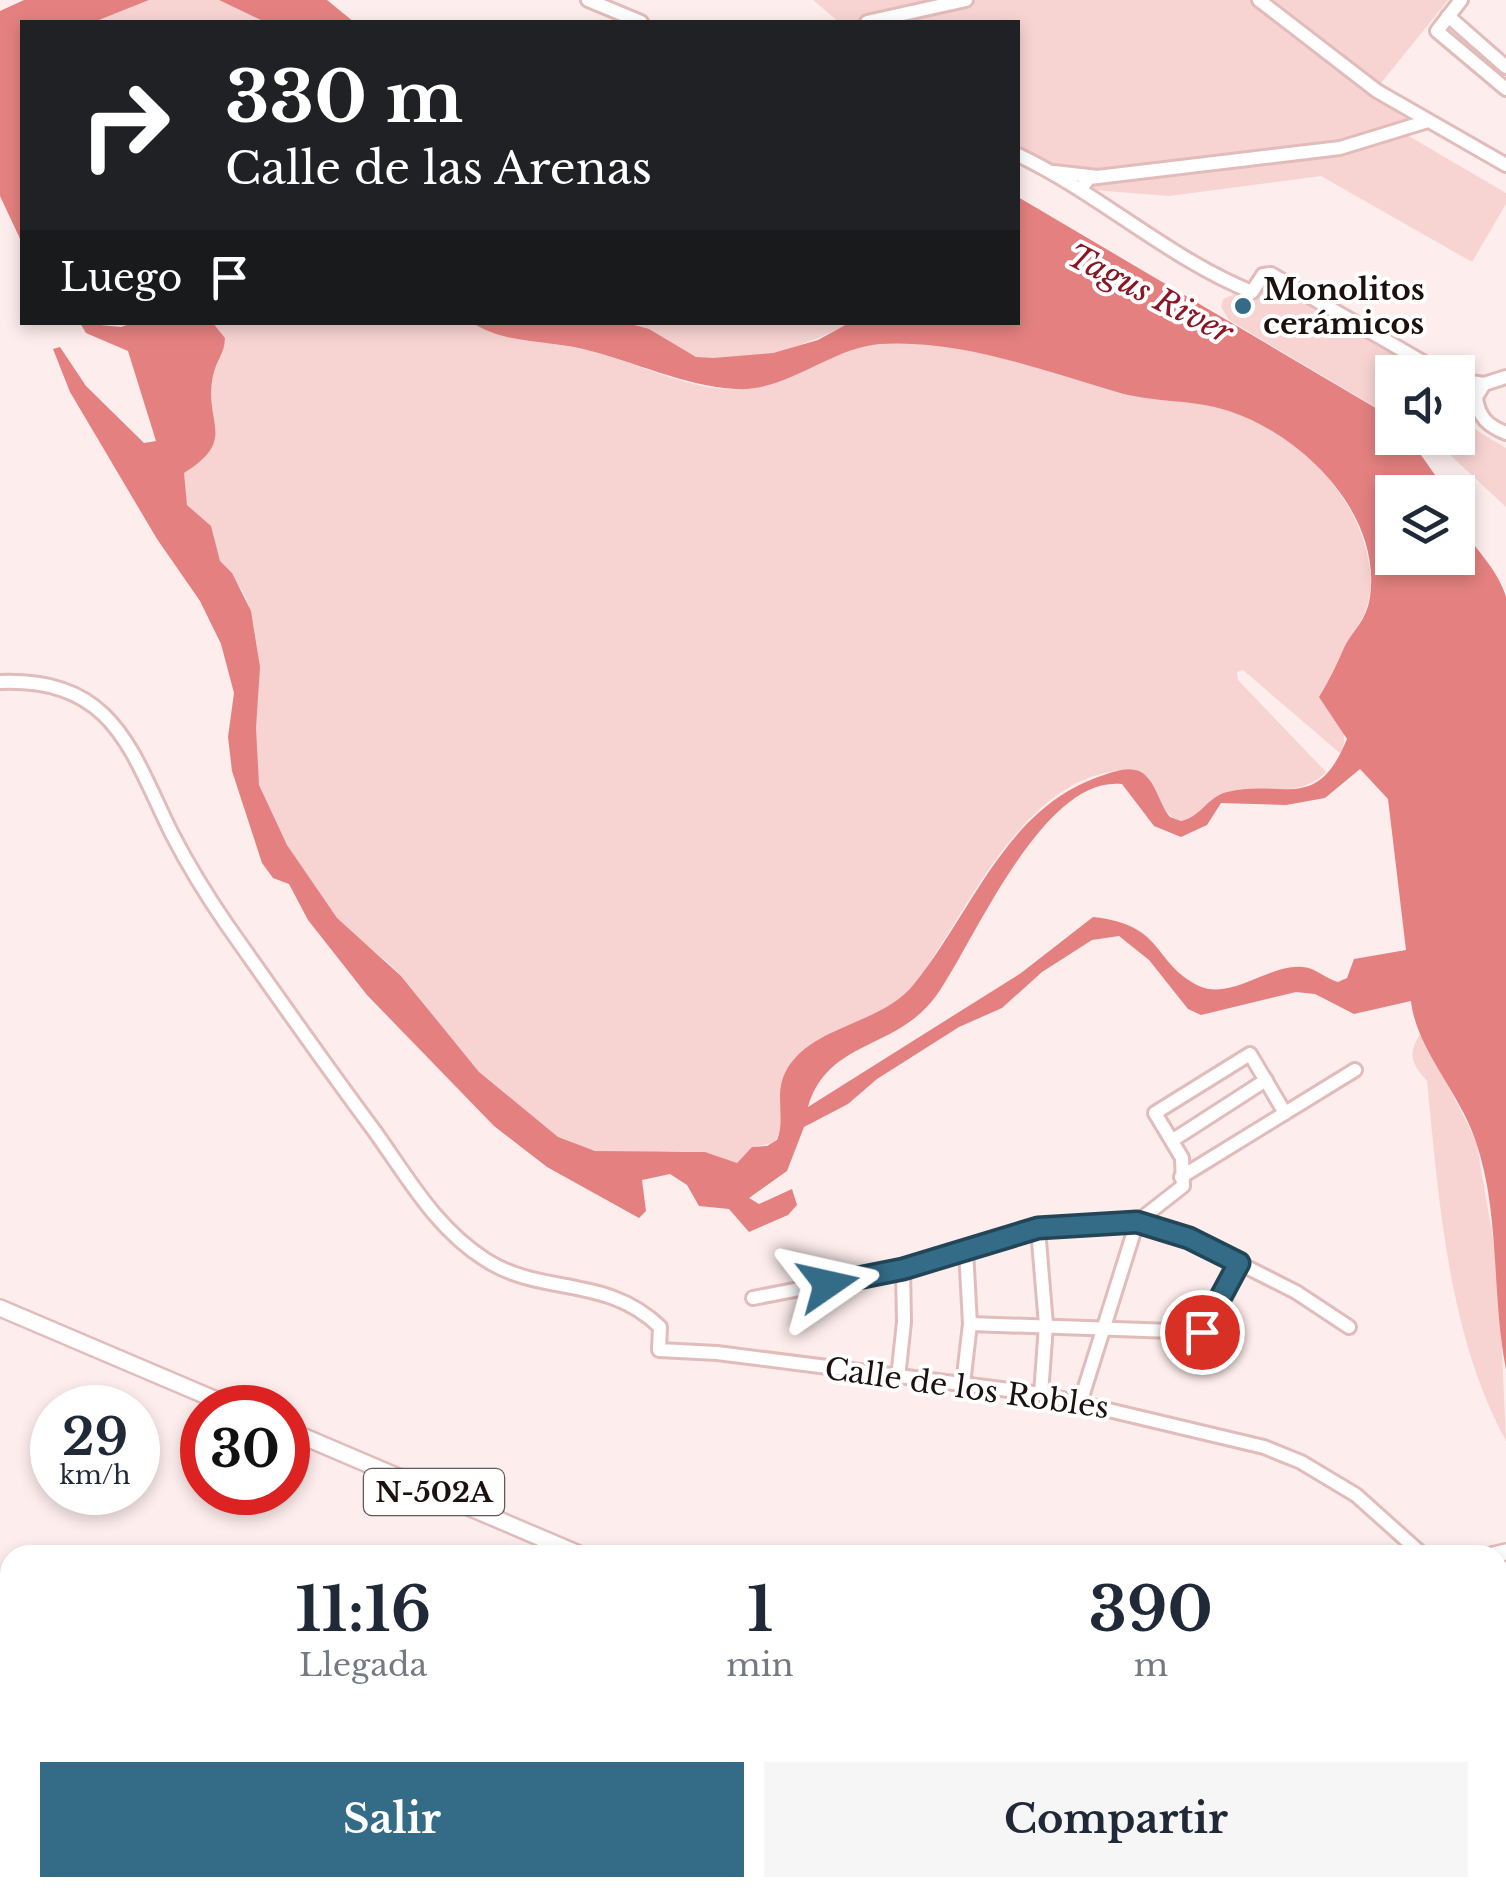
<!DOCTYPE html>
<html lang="es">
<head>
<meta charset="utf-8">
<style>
  body { margin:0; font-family:"Libre Baskerville",serif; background:#f6f6f7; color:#1f2937; height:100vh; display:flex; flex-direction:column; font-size:38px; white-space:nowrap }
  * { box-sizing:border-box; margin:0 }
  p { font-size:32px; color:#747a83 }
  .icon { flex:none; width:55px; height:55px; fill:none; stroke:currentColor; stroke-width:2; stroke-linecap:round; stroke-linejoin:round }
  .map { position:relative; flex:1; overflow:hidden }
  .drawer { position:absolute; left:0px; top:1545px; width:1508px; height:352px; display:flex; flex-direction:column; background:#fff; border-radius:30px 30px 0 0; box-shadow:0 5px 15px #0003 }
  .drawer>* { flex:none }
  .banner { position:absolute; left:20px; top:20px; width:1000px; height:305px; border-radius:0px; box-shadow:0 5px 15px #0003; background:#202124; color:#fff; overflow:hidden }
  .controls { position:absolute; left:1375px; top:355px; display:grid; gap:20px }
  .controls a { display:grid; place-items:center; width:100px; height:100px; border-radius:0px; background:#fff; box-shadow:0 5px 15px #0003; font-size:50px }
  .speed { position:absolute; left:30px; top:1385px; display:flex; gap:20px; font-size:50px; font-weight:700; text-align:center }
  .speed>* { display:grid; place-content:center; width:130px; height:130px; border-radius:50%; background:#fff; box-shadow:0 5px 15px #0003; line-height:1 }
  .speed small { font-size:25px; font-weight:400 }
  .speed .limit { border:15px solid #d22; background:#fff; color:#111 }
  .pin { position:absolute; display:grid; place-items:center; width:85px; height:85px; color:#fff; margin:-42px; border:5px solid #fff; border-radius:50%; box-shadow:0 2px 10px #0007 }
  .me { position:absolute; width:110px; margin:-55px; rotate:79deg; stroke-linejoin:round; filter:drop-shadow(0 0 8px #0008) }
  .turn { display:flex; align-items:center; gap:35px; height:210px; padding:0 40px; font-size:45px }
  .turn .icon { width:130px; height:130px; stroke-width:2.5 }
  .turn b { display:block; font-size:70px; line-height:85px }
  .then { display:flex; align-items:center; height:95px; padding:0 40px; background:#0003; gap:20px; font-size:38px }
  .eta { display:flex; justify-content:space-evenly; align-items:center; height:170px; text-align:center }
  .eta b { font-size:60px; font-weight:700; line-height:70px }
  .primary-button { display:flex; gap:20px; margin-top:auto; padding:20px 40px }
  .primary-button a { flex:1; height:115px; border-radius:0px; background:#346b86; color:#fff; font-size:40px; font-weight:700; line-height:115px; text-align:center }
  .primary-button a+a { background:#f6f6f7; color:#1f2937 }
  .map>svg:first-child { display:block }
  .green { fill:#f7d4d2 }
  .water { fill:#e48180; fill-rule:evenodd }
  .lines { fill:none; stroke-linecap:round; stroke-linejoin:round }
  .minor-casing { stroke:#e1bcba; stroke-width:18 }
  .major-casing { stroke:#e1bcba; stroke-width:20 }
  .minor { stroke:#fff; stroke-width:12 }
  .major { stroke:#fff; stroke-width:15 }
  .route-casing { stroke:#224657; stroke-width:25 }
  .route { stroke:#346b86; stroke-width:18 }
  .poi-dot { fill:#346b86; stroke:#fff; stroke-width:4 }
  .labels { text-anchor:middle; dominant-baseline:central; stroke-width:8; stroke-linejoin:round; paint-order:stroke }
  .shield { fill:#fff; stroke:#615858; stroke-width:2.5 }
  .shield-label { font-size:28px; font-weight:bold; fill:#1d1110 }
  .poi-label { font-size:30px; font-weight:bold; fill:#1d1110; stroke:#fff; text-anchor:start }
  .street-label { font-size:30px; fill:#1d1110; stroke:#fff }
  .water-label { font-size:32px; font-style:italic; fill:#8b1523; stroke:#fff }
</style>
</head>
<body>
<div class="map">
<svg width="1506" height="1897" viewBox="0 0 1506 1897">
  <rect width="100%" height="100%" fill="#fdedec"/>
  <g class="green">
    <polygon points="149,0 219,0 265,22 94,22"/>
    <polygon points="813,0 1259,0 1428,121 1407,135 1506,193 1506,204 1472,262 1321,176 1169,196 1081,189 1018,155 1018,22 839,22"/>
    <polygon points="1274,0 1448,0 1381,83"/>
    <polygon points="1260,275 1424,372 1392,372 1392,417 1229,320 1221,307 1223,299 1244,290"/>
    <path d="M213 323H473C504 344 547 340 582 349 634 360 689 393 743 389 791 386 830 348 879 344 957 338 1035 368 1108 389 1145 400 1183 399 1220 408 1294 427 1361 494 1370 571 1376 620 1344 635 1333 675 1326 701 1353 726 1341 754L1243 670 1237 672 1238 680 1326 772C1297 801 1262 783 1227 792 1208 797 1201 817 1181 821 1155 813 1159 780 1134 770 1044 767 988 869 947 935 932 958 918 985 897 1002 866 1027 816 1030 791 1063 772 1089 790 1119 774 1143L752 1147 737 1163C725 1161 714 1153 701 1152 659 1148 614 1161 574 1145 498 1114 452 1035 402 977 384 956 359 941 340 922 316 897 268 818 259 785 243 723 271 662 246 598 240 584 227 574 220 561 203 532 220 534 187 505L183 473C239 440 203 422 213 376 216 362 225 353 225 338Z"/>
    <path d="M627 323H849C811 344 742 369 697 357 673 350 652 330 627 323Z"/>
    <polygon points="1458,393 1476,430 1506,448 1506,507 1432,438 1458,438"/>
    <path d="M1421 1032 1476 1141 1498 1266 1506 1441C1448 1334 1439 1201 1427 1081 1410 1062 1408 1054 1421 1032Z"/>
  </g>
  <g class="water">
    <polygon points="24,0 149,0 94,22 22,22 22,243 0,196 0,11"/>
    <polygon points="219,0 327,0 354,22 265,22"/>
    <path d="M1018 197 1391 417 1392 438H1409L1447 492H1392V558H1458V519C1471 547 1497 566 1506 597V1369C1491 1294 1501 1213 1475 1139 1459 1092 1416 1048 1411 1001L1354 1014 1315 994 1296 992 1201 1015 1188 1009 1149 960 1119 936 1092 940 1042 972 1002 1008 959 1027 877 1079 848 1104 804 1127 787 1171 749 1198 759 1204 792 1189 797 1205 788 1215 749 1232 729 1209 699 1206 687 1185 670 1174 642 1180 646 1211 639 1218 547 1167 494 1126 367 995 308 920 289 884 273 878 262 863 232 771 228 737 234 693 221 644 200 601 157 539 70 392 53 349 60 347 86 386 144 443 156 441 128 351 86 333 80 323 121 327 132 323H213L225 338C225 353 216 361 213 376 203 423 239 439 184 473L187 505 211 526 220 561 232 573 251 611 260 667 256 728 259 785 287 845 337 918 401 976 479 1072 558 1137 595 1151 705 1152 737 1163 752 1147 767 1146 777 1140C786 1118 774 1095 785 1073 808 1025 881 1026 914 984 974 910 1006 806 1104 775 1115 771 1130 766 1141 772 1156 781 1159 804 1170 817L1181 821C1201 817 1207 797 1227 792 1282 778 1316 815 1347 739L1319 697C1329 681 1336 666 1343 650 1352 630 1366 623 1370 597 1382 513 1302 435 1229 411 1193 399 1154 403 1117 392 1040 370 961 339 880 344 830 348 787 392 736 389 683 386 634 361 583 349 547 340 504 344 473 323H627L649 329 696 357 713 358 773 353 818 340 849 323 1018 322ZM1360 769 1388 799 1406 950 1354 959 1347 978 1338 982C1326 979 1316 968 1303 967 1270 963 1231 1001 1199 986 1151 962 1166 925 1093 917L1021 973 808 1107C828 1039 896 1051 936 996 974 943 1042 775 1122 784L1154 826 1181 837 1207 825 1221 803 1286 805 1325 798Z"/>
  </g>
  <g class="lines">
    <defs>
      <g id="minor">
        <polyline points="588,0 641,22"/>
        <polyline points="1259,0 1377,91 1506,165"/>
        <polyline points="1461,0 1437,31 1506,89"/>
        <polyline points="1448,16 1506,67"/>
        <polyline points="867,22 966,0"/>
        <path d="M1018 155C1100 194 1168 258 1252 292L1263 275 1271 274 1440 372"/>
        <polyline points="1054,172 1098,177"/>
        <polyline points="1081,189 1089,178 1340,148 1428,121"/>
        <polyline points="1458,380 1484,384 1506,377"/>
        <path d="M1484 384 1476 397C1478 417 1488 426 1506 433"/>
        <path d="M0 682C114 678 130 749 172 834 188 865 207 896 227 925 275 993 323 1062 373 1129 407 1176 435 1228 486 1260 542 1296 607 1275 660 1327L659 1350 717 1353 1041 1394 1264 1447 1301 1462 1356 1495 1423 1555"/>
        <polyline points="1173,1140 1266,1080"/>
        <polyline points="1181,1177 1355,1070"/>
        <polyline points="1137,1222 1183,1186 1182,1158 1155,1113 1250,1054 1285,1113"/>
        <polyline points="1038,1229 1046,1325 1041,1394"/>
        <polyline points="753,1298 903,1269 1038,1229 1137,1222 1189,1238 1296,1292 1349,1327"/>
        <polyline points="970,1324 1201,1332 1239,1263"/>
        <polyline points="898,1378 904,1322 903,1269"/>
        <polyline points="963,1384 970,1324 966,1250"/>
        <polyline points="1081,1400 1137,1222"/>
        <polyline points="1498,1677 1506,1709"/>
        <polyline points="1498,1776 1506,1777"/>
        <polyline points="1498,1867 1506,1851"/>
        <polyline points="1479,1897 1484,1888"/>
      </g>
      <g id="major">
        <polyline points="0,1308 235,1408"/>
        <polyline points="288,1430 581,1555"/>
        <polyline points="1493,1555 1506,1552"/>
        <polyline points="1256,1888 1274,1897"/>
        <polyline points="1291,1888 1309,1897"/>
        <polyline points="810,1897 829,1888"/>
      </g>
    </defs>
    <use href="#minor" class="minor-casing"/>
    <use href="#major" class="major-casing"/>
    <use href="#minor" class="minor"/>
    <use href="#major" class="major"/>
  </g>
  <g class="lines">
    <defs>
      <polyline id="route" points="828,1284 903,1269 1038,1228 1137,1222 1189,1238 1239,1263 1202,1332"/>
    </defs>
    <use href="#route" class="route-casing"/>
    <use href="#route" class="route"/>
  </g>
  <circle class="poi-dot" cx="1243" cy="306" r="10"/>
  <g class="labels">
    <rect class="shield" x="364" y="1469" width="140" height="46" rx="8"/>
    <g class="shield-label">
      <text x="434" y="1492">N-502A</text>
    </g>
    <g class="poi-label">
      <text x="1263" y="289">Monolitos<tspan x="1263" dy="34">cerámicos</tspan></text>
    </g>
    <g class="street-label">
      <text transform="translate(967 1388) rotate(8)">Calle de los Robles</text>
    </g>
    <g class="water-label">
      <text transform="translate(1150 294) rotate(27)">Tagus River</text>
    </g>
  </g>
</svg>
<div class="controls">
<a><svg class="icon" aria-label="sound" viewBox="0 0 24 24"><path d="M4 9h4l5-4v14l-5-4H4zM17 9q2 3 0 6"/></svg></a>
<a><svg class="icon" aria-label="layers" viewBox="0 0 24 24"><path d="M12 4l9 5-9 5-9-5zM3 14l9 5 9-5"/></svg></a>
</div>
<div class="speed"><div>29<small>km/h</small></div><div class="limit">30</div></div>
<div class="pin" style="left:1202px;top:1332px;background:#d93025"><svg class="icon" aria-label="arrive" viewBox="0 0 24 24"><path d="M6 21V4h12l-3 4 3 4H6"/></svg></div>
<svg class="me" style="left:828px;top:1284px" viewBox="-20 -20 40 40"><path d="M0-17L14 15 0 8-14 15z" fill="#346b86" stroke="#fff" stroke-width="4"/></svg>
<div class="banner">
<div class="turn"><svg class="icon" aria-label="right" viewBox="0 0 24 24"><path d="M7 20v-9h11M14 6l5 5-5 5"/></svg><div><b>330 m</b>Calle de las Arenas</div></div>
<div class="then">Luego<svg class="icon" aria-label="arrive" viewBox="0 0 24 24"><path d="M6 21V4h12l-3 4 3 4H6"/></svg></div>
</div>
<section class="drawer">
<div class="eta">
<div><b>11:16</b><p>Llegada</p></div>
<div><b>1</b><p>min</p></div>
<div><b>390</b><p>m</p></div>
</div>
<div class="primary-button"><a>Salir</a><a>Compartir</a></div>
</section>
</div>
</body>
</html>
